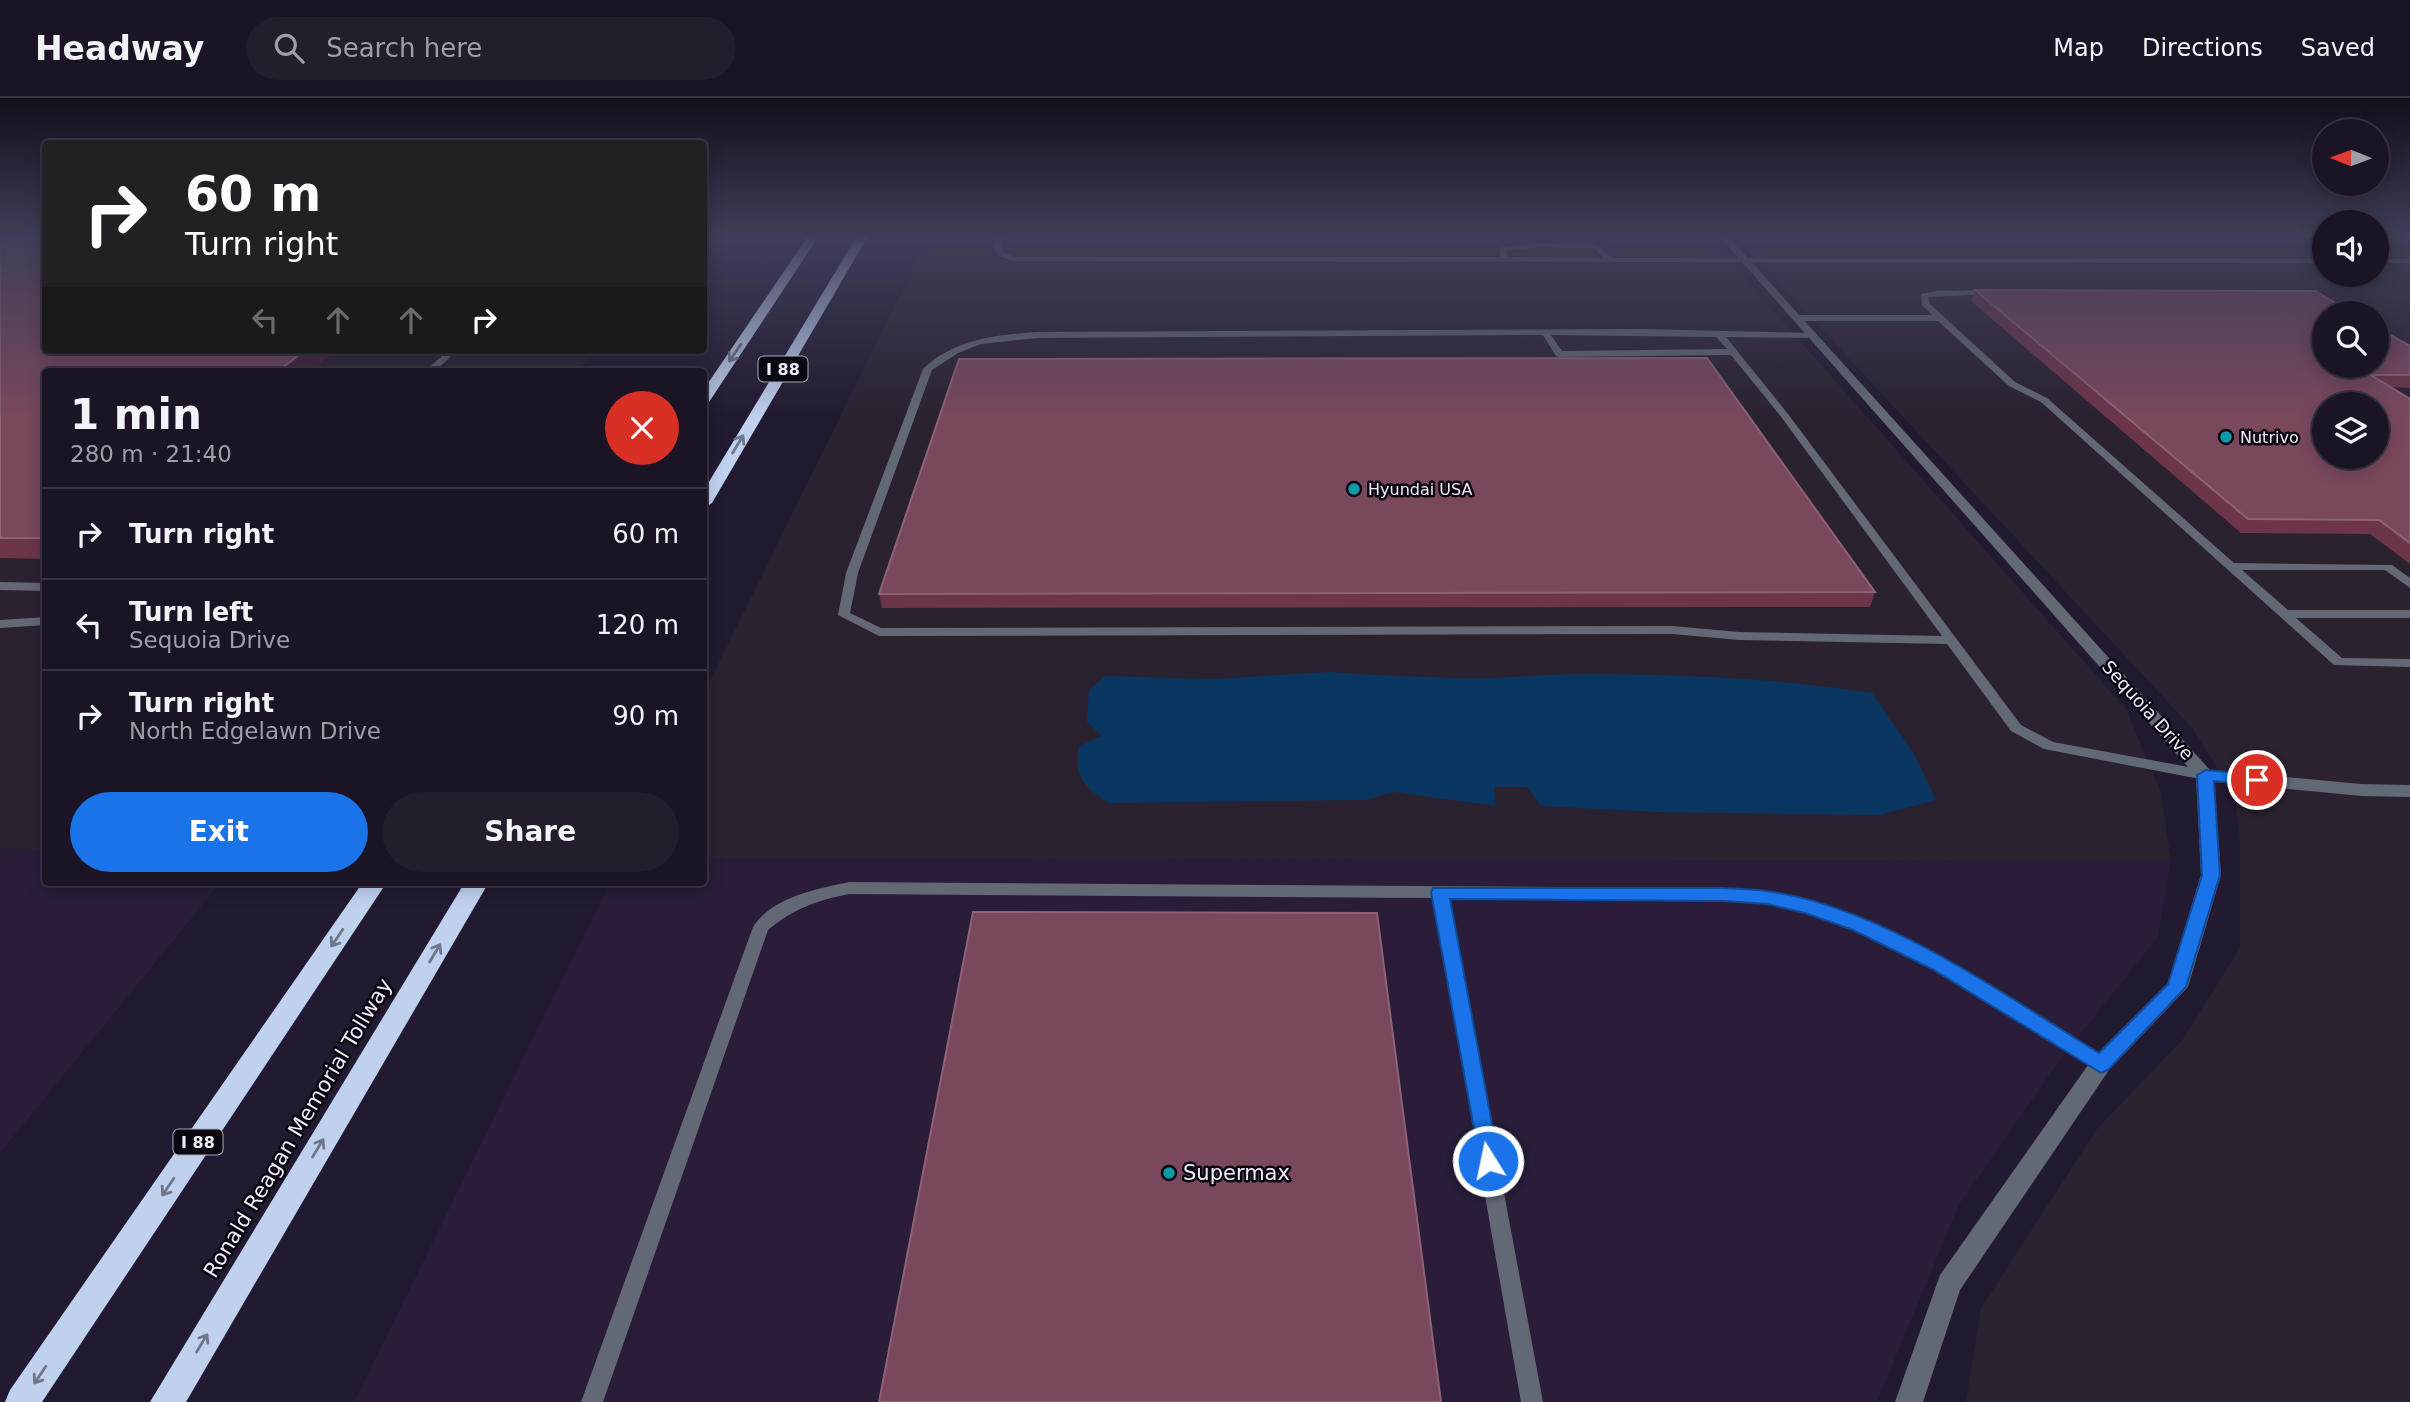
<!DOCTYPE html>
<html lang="en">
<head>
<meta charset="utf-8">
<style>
  body { margin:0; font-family:"DejaVu Sans",sans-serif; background:#231d2c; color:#f1f3f6; height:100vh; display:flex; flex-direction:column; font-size:26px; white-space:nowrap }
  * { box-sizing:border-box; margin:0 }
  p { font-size:23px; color:#9f9ea6 }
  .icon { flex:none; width:38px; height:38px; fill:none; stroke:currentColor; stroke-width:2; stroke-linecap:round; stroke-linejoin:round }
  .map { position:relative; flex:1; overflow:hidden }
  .side { position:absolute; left:42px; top:270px; width:665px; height:518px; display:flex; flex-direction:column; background:#1a1424; border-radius:7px; box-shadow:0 4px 18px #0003,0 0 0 2px #383341 }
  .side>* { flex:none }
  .hud { position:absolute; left:42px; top:42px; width:665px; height:214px; border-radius:7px; box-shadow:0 4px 18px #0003,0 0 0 2px #383341; background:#202124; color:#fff; overflow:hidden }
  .needle { width:46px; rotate:271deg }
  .buttons { position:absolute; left:2312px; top:21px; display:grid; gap:14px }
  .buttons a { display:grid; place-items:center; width:77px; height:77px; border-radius:50%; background:#1a1424; box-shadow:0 4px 18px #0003,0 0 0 2px #383341; font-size:35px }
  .pin { position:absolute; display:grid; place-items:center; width:60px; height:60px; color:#fff; margin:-30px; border:4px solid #fff; border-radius:50%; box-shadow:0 2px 7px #0007 }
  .me { position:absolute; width:77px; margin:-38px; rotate:350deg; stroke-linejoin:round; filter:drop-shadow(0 0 5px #0008) }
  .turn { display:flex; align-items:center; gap:24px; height:147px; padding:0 28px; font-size:32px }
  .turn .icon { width:91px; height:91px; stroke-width:2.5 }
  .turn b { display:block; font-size:49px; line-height:60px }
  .lanes { display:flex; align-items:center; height:66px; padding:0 28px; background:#0003; justify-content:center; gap:35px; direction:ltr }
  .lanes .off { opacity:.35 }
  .round { display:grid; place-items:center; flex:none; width:74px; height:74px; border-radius:37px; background:#231d2c }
  .head { display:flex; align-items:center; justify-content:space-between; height:119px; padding:0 28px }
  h1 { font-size:42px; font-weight:800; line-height:52px }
  .cta { display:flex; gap:14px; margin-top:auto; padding:14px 28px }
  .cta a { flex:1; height:80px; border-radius:42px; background:#1a73e8; color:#fff; font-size:28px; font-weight:800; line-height:80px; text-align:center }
  .cta a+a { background:#231d2c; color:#f1f3f6 }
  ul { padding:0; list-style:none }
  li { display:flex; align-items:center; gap:21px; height:91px; padding:0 28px; border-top:2px solid #383341 }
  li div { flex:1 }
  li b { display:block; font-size:26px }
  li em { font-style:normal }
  header { display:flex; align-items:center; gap:42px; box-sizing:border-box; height:98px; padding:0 35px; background:#1a1424; border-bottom:2px solid #383341 }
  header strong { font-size:33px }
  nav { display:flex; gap:38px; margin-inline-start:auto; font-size:24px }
  .search { width:490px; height:63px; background:#231d2c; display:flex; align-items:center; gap:18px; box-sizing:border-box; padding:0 24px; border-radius:38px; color:#9f9ea6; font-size:26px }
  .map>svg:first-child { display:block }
  .built { fill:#291d3a }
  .industrial { fill:#2b2230; fill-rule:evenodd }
  .water { fill:#093660 }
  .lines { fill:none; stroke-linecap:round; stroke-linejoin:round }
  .service { fill:#626874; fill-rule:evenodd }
  .minor { fill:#626874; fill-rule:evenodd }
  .motorway { fill:#c0d1ee; fill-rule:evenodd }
  .wall { fill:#6c3549 }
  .shaded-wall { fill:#482237 }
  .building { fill:#7a485d; stroke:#8d6276; stroke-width:2; fill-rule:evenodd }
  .oneway { stroke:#6e768a }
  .route { fill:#1a73e8; stroke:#114b97; stroke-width:2 }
  .culture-dot { fill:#0f9aa8; stroke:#0a0710; stroke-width:2.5 }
  .labels { text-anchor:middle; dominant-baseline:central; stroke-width:5; stroke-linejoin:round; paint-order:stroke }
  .shield { fill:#0a0710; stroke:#aca7b5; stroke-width:2 }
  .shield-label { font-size:16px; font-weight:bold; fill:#f1ecfc }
  .far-poi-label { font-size:16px; fill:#f1ecfc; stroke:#0a0710; text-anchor:start }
  .street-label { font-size:18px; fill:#f1ecfc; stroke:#0a0710 }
  .near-street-label { font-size:21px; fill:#f1ecfc; stroke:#0a0710 }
  .near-poi-label { font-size:21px; fill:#f1ecfc; stroke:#0a0710; text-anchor:start }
</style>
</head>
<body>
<header>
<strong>Headway</strong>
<div class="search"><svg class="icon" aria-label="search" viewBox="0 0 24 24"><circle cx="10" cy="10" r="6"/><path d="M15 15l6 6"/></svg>Search here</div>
<nav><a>Map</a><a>Directions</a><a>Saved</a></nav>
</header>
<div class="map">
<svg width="2410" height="1304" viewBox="0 0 2410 1304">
  <rect width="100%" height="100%" fill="#221a30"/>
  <g class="built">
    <polygon points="0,751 45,752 46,784 221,784 0,1055"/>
    <polygon points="704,760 2171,763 2158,839 2059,963 1959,1107 1877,1304 354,1304 610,784 704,784"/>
  </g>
  <g class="industrial">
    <polygon points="0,138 45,138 46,252 596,252 577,273 46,273 45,752 0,751"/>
    <polygon points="929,138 1707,138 2126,611 2161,695 2171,763 704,760 704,595"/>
    <path d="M1735 138H2324V177H2376L2377 138H2410V1304H1966L1981 1210 2097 1031 2183 941 2240 850V743L2235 699 2193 631ZM2324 215H2376V268H2324ZM2324 306H2376V359H2324Z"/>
  </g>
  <path class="water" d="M1330 574C1384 578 1437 580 1490 580 1520 579 1550 576 1580 576 1677 576 1776 580 1872 595L1914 656 1936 702 1879 717 1656 714 1541 708 1527 689H1494L1496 708 1393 694 1365 702 1109 705C1083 688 1075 681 1079 648L1102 638 1087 624 1089 592 1105 578 1213 581Z"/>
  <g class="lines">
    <g class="service">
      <path d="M996 138H1004L1001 147 1004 155 1015 159H1500V149L1537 145 1596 146 1612 160 2324 161V165L1014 163 998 158 993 147ZM1537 149 1594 150 1603 160 1508 159 1507 153Z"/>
      <rect x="2376" y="161" width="34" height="4"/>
      <polygon points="1996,192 1997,194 1993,196 1928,199 1930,206 2015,284 2047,300 2234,465 2392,467 2410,480 2410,490 2385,472 2242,472 2288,512 2410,512 2410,520 2296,520 2342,560 2410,561 2410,569 2334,567 2041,304 2009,288 1938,223 1797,223 1793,220 1797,217 1932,217 1922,207 1921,196 1936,193"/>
      <path d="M1644 231 1814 235 1815 237 1811 240 1726 239 1788 316 2021 627 2053 644 2205 672 2212 677 2210 680 2205 682 2044 651 2011 633 1947 546 1739 542 1672 536 879 538 838 517 846 475 923 271C954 241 996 237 1037 234ZM1543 237 1556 258 1559 259 1731 257 1782 320 1942 538 1739 534 1672 528 881 530 850 515 858 475 932 272 958 255 981 246 1037 240ZM1551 237 1716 239 1727 251 1562 253Z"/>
      <polygon points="449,252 458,252 435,273 425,273"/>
      <polygon points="0,484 46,485 46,493 0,492"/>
      <polygon points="46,519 46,527 0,530 0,522"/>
      <path d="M849 784 1723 790C1737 791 1752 791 1765 793 1892 814 2001 895 2107 961L2110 966 2107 971 2101 973 2095 971C2004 913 1912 845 1808 814 1780 806 1752 803 1723 802L1449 800 1543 1304H1521L1433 800 849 796C818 802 793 811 768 832L603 1304H581L753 829C772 799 817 791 849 784Z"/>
    </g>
    <polygon class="minor" points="1719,138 1728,138 2210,672 2361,686 2410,687 2410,699 2361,698 2214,684 2221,777 2188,889 2109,972 1960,1192 1923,1304 1895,1304 1940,1177 2093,960 2168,885 2201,777 2196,678"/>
    <g class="motorway">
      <polygon points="808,138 819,138 709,304 704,305 704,291"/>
      <polygon points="857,138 868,138 712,405 704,410 704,392"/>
      <polygon points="363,784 387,784 42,1304 5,1304 10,1292"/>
      <polygon points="465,784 489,784 186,1304 150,1304"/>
    </g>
  </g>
  <g class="wall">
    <polygon points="0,138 337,252 310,273 46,273 46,461 0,460"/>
    <polygon points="1975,192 2410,248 2410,290 2392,289 2410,301 2410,466 2370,436 2241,435 1971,203"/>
    <polygon points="1875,494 1870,509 882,510 879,496"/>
  </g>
  <polygon class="shaded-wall" points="306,252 337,252 310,273 278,273"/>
  <g class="building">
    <polygon points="0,138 46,138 46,252 306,252 278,273 46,273 46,440 0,440"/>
    <path d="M1975 192 2315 193 2353 215H2324V268H2376V229L2410 248V277H2371L2410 301V445L2379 422 2248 421ZM2324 306H2376V359H2324Z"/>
    <polygon points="1707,260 1875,494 879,496 959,261"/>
    <polygon points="973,814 1377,815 1441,1304 879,1304"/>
  </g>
  <defs><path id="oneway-shaft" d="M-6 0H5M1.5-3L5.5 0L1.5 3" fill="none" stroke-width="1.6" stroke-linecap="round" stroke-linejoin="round" transform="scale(1.75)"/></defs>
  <g class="oneway">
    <use href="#oneway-shaft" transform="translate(735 255) rotate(124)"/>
    <use href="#oneway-shaft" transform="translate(738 346) rotate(-59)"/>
    <use href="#oneway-shaft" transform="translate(337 840) rotate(124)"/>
    <use href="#oneway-shaft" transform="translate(435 855) rotate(-59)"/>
    <use href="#oneway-shaft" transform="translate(318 1050) rotate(-59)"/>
    <use href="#oneway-shaft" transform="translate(168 1089) rotate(124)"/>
    <use href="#oneway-shaft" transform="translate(202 1245) rotate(-59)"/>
    <use href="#oneway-shaft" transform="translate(40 1277) rotate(124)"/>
  </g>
  <linearGradient id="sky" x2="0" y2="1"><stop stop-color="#130e1a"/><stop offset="0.43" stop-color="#3e3e59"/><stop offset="1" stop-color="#3e3e59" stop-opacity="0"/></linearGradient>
  <rect width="2410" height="321" fill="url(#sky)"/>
  <path class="route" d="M2206 672 2257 677 2265 682 2257 687 2214 683 2220 777 2186 889 2108 972 2101 975 1932 871 1853 832 1805 815 1767 806 1723 803 1450 801 1499 1063 1496 1069 1488 1072 1481 1069 1431 794 1433 790H1723C1737 791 1752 791 1766 793 1881 808 2001 895 2099 955L2168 886 2202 777 2197 677Z"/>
  <g class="culture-dot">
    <circle cx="2226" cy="339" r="7"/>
    <circle cx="1354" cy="391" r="7"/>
    <circle cx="1169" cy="1075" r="7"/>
  </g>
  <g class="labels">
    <g class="shield">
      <rect x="758.5" y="258.5" width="49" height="25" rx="5"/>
      <rect x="173.5" y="1031.5" width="49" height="25" rx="5"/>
    </g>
    <g class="shield-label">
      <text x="783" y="271">I 88</text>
      <text x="198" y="1044">I 88</text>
    </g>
    <g class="far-poi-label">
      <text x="2240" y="339">Nutrivo</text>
      <text x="1368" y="391">Hyundai USA</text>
    </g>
    <g class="street-label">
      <text transform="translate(2148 612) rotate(48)">Sequoia Drive</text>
    </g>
    <g class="near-street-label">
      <text transform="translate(298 1030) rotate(-59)">Ronald Reagan Memorial Tollway</text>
    </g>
    <g class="near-poi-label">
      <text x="1183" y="1075">Supermax</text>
    </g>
  </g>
</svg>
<div class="buttons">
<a><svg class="needle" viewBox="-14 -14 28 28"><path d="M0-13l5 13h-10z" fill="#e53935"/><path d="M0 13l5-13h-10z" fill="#9f9ea6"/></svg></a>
<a><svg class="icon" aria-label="sound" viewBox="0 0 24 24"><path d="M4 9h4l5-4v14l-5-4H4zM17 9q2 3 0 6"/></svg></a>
<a><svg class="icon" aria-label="search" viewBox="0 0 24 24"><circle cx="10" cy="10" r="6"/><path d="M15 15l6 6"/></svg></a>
<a><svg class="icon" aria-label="layers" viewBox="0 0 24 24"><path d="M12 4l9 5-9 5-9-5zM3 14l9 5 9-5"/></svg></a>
</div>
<div class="pin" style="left:2257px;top:682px;background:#d93025"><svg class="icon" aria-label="arrive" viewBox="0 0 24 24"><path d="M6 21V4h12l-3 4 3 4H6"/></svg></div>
<svg class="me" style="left:1488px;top:1063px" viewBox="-20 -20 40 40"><circle r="17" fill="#1a73e8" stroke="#fff" stroke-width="3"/><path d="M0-11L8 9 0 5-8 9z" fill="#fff"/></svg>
<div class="hud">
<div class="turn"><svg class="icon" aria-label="right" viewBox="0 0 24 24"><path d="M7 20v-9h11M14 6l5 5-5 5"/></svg><div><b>60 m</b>Turn right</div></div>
<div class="lanes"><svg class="icon off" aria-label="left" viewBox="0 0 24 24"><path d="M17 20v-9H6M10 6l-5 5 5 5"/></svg><svg class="icon off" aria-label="ahead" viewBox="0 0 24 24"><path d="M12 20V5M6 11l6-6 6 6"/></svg><svg class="icon off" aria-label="ahead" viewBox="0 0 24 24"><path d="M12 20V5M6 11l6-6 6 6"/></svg><svg class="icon" aria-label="right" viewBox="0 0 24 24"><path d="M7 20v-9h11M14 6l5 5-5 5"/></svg></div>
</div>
<section class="side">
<div class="head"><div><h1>1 min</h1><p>280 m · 21:40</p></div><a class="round" style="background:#d93025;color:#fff"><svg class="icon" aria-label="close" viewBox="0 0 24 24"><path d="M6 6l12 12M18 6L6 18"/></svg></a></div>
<ul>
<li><svg class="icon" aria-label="right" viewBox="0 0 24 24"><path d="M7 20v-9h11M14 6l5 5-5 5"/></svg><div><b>Turn right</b></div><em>60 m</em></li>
<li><svg class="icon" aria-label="left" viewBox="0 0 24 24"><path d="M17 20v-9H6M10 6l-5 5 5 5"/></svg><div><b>Turn left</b><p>Sequoia Drive</p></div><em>120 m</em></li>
<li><svg class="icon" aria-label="right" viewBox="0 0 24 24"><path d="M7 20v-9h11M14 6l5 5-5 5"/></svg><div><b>Turn right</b><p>North Edgelawn Drive</p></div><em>90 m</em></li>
</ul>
<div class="cta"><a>Exit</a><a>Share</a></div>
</section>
</div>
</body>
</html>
